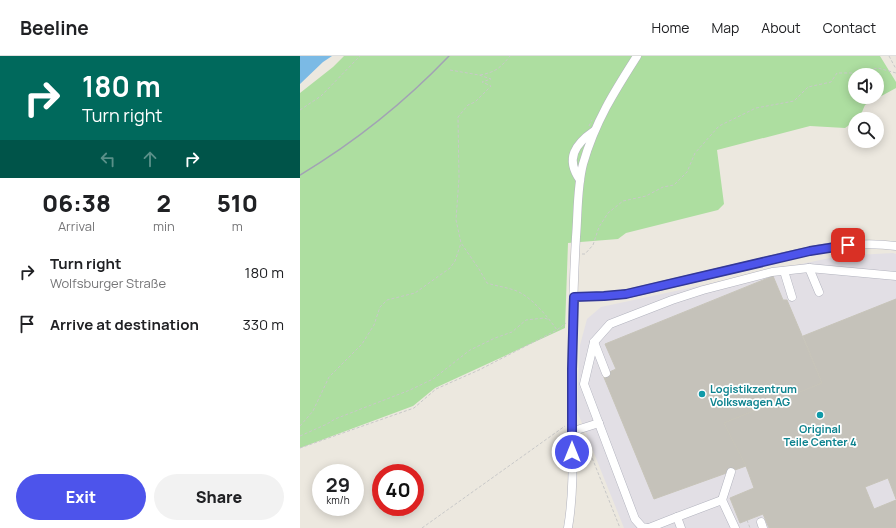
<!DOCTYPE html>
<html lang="en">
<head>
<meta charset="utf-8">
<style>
  body { margin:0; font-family:Manrope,sans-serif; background:#f2f2f2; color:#202124; height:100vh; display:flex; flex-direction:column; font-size:15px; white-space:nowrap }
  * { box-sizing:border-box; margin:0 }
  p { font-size:13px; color:#757577 }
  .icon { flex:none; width:22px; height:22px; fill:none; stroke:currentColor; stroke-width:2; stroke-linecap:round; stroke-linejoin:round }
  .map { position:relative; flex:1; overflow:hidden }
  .sheet { display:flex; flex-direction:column; background:#fff; width:300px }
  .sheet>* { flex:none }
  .hud { background:#00695c; color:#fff; overflow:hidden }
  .buttons { position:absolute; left:548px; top:12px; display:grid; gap:8px }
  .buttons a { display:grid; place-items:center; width:36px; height:36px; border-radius:50%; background:#fff; box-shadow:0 2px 10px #0003; font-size:20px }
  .speed { position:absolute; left:12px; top:408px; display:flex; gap:8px; font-size:20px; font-weight:700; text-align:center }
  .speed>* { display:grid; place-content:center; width:52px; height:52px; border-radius:50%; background:#fff; box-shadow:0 2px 10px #0003; line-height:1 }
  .speed small { font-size:10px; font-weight:400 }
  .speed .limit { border:6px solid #d22; background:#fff; color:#111 }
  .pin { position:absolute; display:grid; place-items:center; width:34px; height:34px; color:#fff; margin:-17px; border-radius:8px; box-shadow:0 2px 6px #0006 }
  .me { position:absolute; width:44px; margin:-22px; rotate:0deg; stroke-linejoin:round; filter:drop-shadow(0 0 3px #0008) }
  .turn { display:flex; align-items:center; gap:14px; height:84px; padding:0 16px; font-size:18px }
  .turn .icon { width:52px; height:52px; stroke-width:2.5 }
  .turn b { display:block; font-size:28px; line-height:34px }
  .lanes { display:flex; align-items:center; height:38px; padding:0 16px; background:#0003; justify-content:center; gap:20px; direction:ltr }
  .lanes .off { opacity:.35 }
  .eta { display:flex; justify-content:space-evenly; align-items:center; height:68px; text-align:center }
  .eta b { font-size:24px; font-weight:800; line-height:28px }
  .action { display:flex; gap:8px; margin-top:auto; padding:8px 16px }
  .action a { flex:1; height:46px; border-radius:24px; background:#4d54eb; color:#fff; font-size:16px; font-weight:800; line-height:46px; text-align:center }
  .action a+a { background:#f2f2f2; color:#202124 }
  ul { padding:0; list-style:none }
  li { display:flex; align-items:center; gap:12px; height:52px; padding:0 16px }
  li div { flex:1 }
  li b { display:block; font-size:15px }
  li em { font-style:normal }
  header { display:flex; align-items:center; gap:24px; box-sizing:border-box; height:56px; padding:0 20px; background:#fff; border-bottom:1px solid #e0e0e0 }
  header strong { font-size:19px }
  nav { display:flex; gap:22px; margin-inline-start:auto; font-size:14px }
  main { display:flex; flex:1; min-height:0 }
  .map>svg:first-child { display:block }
  .industrial { fill:#e2dfe5 }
  .green { fill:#addea0; fill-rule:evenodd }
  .water { fill:#7bbae5 }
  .building { fill:#c5c2ba; stroke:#c7c4b9 }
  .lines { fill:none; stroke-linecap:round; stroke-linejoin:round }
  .minor-casing { stroke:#b2b3be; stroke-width:9 }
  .path { stroke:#c8c8c8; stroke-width:1; stroke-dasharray:3 2; stroke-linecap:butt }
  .minor { stroke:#fff; stroke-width:8 }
  .rail { stroke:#a2a2b4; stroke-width:1.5 }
  .route-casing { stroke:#323799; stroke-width:10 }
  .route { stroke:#4d54eb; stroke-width:7 }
  .culture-dot { fill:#0f9aa8; stroke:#fff; stroke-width:1.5 }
  .labels { text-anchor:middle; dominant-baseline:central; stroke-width:3.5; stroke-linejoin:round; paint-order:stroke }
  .culture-label { font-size:11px; font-weight:bold; fill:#0d838f; stroke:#fff; text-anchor:start }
</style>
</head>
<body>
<header>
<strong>Beeline</strong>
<nav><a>Home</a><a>Map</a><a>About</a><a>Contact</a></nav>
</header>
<main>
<section class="sheet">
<div class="hud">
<div class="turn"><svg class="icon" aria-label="right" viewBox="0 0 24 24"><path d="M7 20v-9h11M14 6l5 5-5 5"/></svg><div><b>180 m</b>Turn right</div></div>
<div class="lanes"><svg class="icon off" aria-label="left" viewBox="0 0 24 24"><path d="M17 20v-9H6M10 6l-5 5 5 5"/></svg><svg class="icon off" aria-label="ahead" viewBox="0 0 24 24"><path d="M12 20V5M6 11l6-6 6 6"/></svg><svg class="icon" aria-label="right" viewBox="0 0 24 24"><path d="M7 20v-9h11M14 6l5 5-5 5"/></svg></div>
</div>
<div class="eta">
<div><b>06:38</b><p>Arrival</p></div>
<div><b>2</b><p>min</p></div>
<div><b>510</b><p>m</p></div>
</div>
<ul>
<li><svg class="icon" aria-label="right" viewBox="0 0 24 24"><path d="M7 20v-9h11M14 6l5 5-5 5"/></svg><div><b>Turn right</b><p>Wolfsburger Straße</p></div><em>180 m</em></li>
<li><svg class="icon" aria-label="arrive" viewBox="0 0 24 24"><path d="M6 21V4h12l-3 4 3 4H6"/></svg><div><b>Arrive at destination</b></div><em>330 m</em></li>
</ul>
<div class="action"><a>Exit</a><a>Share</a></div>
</section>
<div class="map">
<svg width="596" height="472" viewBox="0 0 596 472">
  <rect width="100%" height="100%" fill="#ece8df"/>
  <polygon class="industrial" points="593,197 596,198 596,472 324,472 277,355 280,289 287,263 301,251 539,200"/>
  <path class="green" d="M44 0H580L596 26V32L565 49 559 63H555V65L545 72 510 70 417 94 424 148 418 154 326 177 318 183 268 187 265 272 135 332 113 350 0 392V37L33 11ZM555 19H577V41H555Z"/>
  <polygon class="water" points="0,0 32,0 23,6 0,28"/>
  <g class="building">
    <polygon points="473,220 483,244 487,244 522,327 424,367 446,410 354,443 303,319 316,313 305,288"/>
    <polygon points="596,243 596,443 588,422 565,431 574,453 596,444 596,472 469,472 463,458 440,467 430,442 454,432 446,410 424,367 522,327 503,280"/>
  </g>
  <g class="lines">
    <defs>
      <g id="minor">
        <path d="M280 124C265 103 275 88 294 75"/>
        <polyline points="509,212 519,236"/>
        <polyline points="484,215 492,241"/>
        <path d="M274 241 304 240 326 238C369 228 412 218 454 208 500 197 548 183 596 190"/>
        <polyline points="294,286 306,317"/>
        <polyline points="280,373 299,367"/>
        <polyline points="422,444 431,416"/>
        <polyline points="461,466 463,472"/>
        <path d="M268 472C275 430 272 385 272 342 272 288 273 234 276 181 278 157 277 131 283 108 295 66 314 36 337 0"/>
        <polyline points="347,472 342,471 335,463 284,328 294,286 310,268 372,244 403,234 472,216 509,212 596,220"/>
        <polyline points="349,472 377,461"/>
        <polyline points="381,472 377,461 422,444 435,472"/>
      </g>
    </defs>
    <use href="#minor" class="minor-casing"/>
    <g class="path">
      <polyline points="589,0 596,13"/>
      <path d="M150 14 179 19 191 23 182 26 191 30 175 46 168 49 158 61 159 122 156 164 161 187 179 213 187 227C196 230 205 231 214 234 230 239 248 261 257 274"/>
      <path d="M180 19C196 16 200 12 210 0"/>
      <polyline points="0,54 21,40 60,0"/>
      <polyline points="289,70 292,64"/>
      <polyline points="282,198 285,198 293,189 299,171 308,157 323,145 346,140 363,131 374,129 387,116 395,97 419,70 456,52 494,45 508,31 531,26 537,17 556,17 578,12 596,17"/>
      <polyline points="0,370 13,355 29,321 62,288 74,269 80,251 87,244 115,237 150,212 155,205 161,187"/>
      <polyline points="283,379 320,472"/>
      <polyline points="0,380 27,368 35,363 110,334 133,323 170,294 195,282 212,276 226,264 244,262 250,264"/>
      <polyline points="0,392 114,352 136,333 179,314 257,274 266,267"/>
      <polyline points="447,464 450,472"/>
      <polyline points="122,472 265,370"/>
    </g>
    <use href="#minor" class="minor"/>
    <path class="rail" d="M0 119C55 86 105 46 149 0"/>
  </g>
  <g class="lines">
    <defs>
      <polyline id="route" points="272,396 272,313 274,241 304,240 326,238 510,195 548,189"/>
    </defs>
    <use href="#route" class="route-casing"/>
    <use href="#route" class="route"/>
  </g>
  <g class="culture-dot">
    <circle cx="402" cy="338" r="4"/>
    <circle cx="520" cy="359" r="4"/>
  </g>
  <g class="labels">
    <g class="culture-label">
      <text x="410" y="332">Logistikzentrum<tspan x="410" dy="13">Volkswagen AG</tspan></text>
      <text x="520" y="372" text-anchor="middle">Original<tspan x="520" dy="13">Teile Center 4</tspan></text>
    </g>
  </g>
</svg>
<div class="buttons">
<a><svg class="icon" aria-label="sound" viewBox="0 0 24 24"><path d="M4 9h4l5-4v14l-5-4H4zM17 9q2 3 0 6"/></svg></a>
<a><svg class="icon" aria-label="search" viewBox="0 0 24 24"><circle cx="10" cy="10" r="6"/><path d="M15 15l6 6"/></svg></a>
</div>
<div class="speed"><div>29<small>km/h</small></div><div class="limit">40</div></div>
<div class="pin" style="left:548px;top:189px;background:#d93025"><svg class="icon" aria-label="arrive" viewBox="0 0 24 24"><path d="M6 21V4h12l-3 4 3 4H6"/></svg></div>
<svg class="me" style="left:272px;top:396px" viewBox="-20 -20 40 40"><circle r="17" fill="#4d54eb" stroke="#fff" stroke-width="3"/><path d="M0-11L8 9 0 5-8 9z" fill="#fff"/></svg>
</div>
</main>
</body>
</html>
